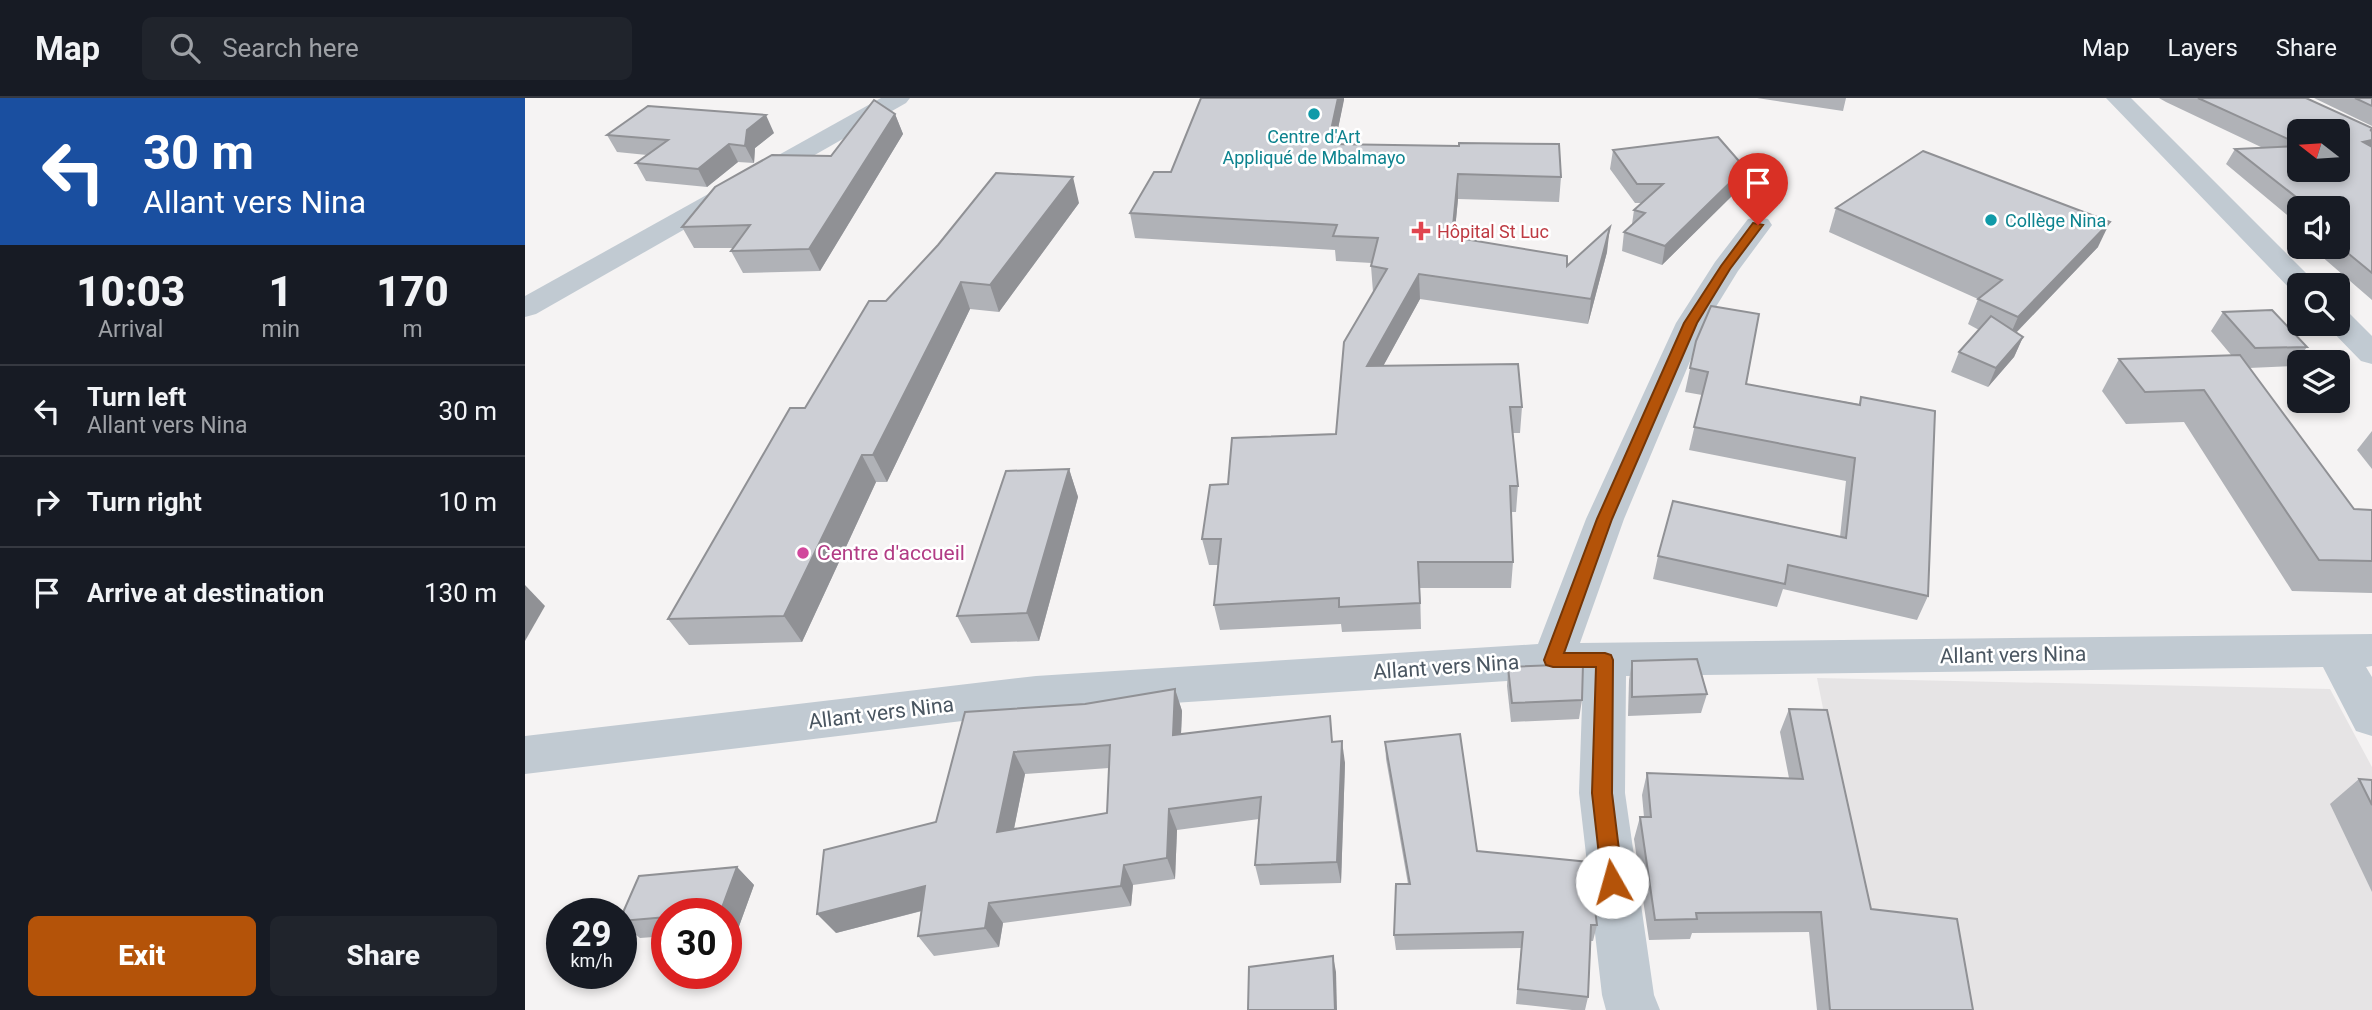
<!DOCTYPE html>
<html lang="en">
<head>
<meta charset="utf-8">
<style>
  body { margin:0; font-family:Roboto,sans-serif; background:#20242c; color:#f1f3f6; height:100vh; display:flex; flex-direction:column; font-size:26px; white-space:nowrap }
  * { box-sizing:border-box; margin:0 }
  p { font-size:23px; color:#9ea1a6 }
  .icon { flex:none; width:38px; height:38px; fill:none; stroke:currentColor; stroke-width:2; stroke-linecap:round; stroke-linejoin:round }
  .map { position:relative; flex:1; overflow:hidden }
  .drawer { display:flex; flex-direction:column; background:#171b24; width:525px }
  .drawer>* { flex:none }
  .hud { background:#1a4fa0; color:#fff; overflow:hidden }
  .needle { width:46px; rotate:287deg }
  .controls { position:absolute; left:1762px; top:21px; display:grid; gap:14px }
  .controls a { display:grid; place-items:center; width:63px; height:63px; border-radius:10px; background:#171b24; box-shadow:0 4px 10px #0003; font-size:35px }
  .speed { position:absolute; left:21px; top:800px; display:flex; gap:14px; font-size:35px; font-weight:700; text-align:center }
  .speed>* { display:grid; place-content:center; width:91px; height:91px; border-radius:50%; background:#171b24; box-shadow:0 4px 10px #0003; line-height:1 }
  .speed small { font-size:18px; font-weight:400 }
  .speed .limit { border:10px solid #d22; background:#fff; color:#111 }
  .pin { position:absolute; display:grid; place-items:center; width:60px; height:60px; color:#fff; margin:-72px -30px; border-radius:50% 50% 50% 0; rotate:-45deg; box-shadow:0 0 7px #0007 }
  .pin .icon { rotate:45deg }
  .me { position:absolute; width:77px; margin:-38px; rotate:353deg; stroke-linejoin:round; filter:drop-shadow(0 0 5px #0008) }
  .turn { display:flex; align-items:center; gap:24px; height:147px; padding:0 28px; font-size:32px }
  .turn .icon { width:91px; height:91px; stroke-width:2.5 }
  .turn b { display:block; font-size:49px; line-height:60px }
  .eta { display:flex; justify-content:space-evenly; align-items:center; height:119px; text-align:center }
  .eta b { font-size:42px; font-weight:800; line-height:49px }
  .button { display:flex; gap:14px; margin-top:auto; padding:14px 28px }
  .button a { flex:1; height:80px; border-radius:10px; background:#b45309; color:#fff; font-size:28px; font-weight:800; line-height:80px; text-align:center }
  .button a+a { background:#20242c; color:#f1f3f6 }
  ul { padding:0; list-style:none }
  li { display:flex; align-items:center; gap:21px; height:91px; padding:0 28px; border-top:2px solid #363941 }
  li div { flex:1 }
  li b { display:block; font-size:26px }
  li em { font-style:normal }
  header { display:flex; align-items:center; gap:42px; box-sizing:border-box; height:98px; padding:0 35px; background:#171b24; border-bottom:2px solid #363941 }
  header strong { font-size:33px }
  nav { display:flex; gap:38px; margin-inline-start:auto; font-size:24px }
  .search { width:490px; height:63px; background:#20242c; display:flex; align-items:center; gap:18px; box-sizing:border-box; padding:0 24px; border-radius:10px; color:#9ea1a6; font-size:26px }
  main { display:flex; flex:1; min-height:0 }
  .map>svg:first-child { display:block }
  .education { fill:#e6e4e5 }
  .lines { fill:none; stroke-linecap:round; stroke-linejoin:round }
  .minor { fill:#c1cad2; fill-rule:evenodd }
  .wall { fill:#b0b2b7; fill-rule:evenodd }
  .shaded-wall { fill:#909195 }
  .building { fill:#cdcfd5; stroke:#909195; stroke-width:2; fill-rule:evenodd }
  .route { fill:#b45309; stroke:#753606; stroke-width:2 }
  .culture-dot { fill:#0f9aa8; stroke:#fff; stroke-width:2.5 }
  .health-dot { fill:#e0444e; stroke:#fff; stroke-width:2.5 }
  .hotel-dot { fill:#d1479c; stroke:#fff; stroke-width:2.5 }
  .labels { text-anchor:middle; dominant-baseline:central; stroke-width:5; stroke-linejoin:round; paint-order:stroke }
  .far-culture-label { font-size:18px; fill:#0d838f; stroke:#fff }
  .far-health-label { font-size:18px; fill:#be3a42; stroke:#fff; text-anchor:start }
  .hotel-label { font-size:21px; fill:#b23c85; stroke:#fff; text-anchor:start }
  .street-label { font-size:21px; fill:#4a5661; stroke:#fff }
</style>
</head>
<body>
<header>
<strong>Map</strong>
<div class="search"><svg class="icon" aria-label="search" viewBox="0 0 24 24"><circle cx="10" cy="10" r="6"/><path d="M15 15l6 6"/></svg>Search here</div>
<nav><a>Map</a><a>Layers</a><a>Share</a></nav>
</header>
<main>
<section class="drawer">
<div class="hud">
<div class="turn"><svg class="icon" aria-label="left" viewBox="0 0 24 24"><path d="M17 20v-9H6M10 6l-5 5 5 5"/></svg><div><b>30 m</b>Allant vers Nina</div></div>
</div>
<div class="eta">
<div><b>10:03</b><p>Arrival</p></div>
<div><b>1</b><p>min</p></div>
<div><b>170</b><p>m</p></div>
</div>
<ul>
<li><svg class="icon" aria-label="left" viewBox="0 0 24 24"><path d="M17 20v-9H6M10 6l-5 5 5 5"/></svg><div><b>Turn left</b><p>Allant vers Nina</p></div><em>30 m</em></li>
<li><svg class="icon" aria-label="right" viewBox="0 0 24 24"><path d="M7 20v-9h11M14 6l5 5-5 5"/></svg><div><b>Turn right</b></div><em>10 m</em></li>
<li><svg class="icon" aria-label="arrive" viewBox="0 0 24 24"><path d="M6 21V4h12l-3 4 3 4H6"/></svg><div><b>Arrive at destination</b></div><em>130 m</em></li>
</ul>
<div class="button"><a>Exit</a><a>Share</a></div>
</section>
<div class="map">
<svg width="1847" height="912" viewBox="0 0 1847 912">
  <rect width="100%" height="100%" fill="#f5f3f3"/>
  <polygon class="education" points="1292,580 1805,591 1847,669 1847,912 1352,912 1342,832"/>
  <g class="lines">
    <g class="minor">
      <polygon points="356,0 385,0 381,5 11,216 0,219 0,198"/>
      <polygon points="1581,0 1606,0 1793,187 1774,187 1774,195 1767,193"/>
      <polygon points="1233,119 1243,121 1247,127 1213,173 1181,225 1099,421 1055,545 1847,536 1847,568 1841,569 1847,579 1847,638 1831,633 1798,569 1101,578 1100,695 1129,897 1135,912 1081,912 1077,897 1054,695 1058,578 511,614 0,676 0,638 511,578 1013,546 1061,421 1151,225 1190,164 1223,121"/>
      <polygon points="1813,213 1824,215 1847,238 1847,266 1836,263 1800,226 1813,226"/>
    </g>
  </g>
  <g class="wall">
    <polygon points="676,0 819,0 810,46 1036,79 1034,104 933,101 929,140 1042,168 1082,154 1063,226 895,201 858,268 997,309 995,335 988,335 993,388 991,414 986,414 988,464 986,490 895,490 896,531 817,534 816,526 695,532 689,507 693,467 684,467 677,441 703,386 811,336 848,194 846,168 847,165 811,163 810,152 610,140 605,115 646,74"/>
    <polygon points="1232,0 1321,0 1318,13"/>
    <path d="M1634 0H1781L1847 30V202L1795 157 1801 149H1813V110H1774V127L1701 66 1710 51 1738 50 1641 4ZM1774 33 1813 72H1774Z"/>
    <polygon points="1789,0 1847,0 1847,28"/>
    <polygon points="370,16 378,36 295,173 218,175 206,153 209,150 169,150 157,129 306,58"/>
    <polygon points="249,35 230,50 229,65 213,64 182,89 121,83 111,65 122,57 92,54 82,37"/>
    <polygon points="1088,52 1216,89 1137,167 1097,153 1099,134 1107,126 1109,112 1118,105 1110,105 1085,71"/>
    <polygon points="554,105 474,214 445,211 362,384 351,384 277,544 164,547 143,521 361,203"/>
    <polygon points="1311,110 1573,149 1491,235 1498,239 1489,259 1463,289 1426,274 1434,254 1454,232 1443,226 1453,201 1304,134"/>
    <polygon points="1698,214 1782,249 1768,268 1724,270 1829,411 1847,412 1847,495 1767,493 1659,324 1601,326 1577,293 1594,261 1707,258 1686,233"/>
    <polygon points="1171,243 1221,286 1334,306 1336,299 1403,498 1392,522 1258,491 1252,509 1128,481 1133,458 1315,439 1321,383 1164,352 1177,297 1160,294"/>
    <polygon points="1847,333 1847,371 1832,352"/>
    <polygon points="544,371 553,399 514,543 446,545 432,518"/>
    <polygon points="1107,563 1182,596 1176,615 1103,618 1104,582"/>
    <polygon points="983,569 1057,602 1054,621 986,624 982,588"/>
    <path d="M650 591 657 613 656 636 809 644 820 665 816 785 735 787 730 767 734 721 652 732 650 781 608 787 606 808 478 825 474 849 409 858 393 838 397 813 311 835 411 724 440 614 560 606ZM584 670 582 715 489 731 500 676Z"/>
    <polygon points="1264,611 1346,811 1448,912 1292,912 1284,834 1167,835 1165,841 1124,842 1109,741 1115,719 1119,719 1117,697 1122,675 1264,680 1255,634"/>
    <polygon points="860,644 952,753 1072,827 1068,843 1066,843 1063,899 1060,912 1047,912 991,906 996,850 871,852 869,837 883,786 861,661"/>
    <polygon points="1834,681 1847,682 1847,794 1805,706"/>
    <polygon points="212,769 229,787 213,831 201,832 201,816 142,816 142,838 115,840 96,825 96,819"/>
  </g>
  <g class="shaded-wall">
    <polygon points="813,0 819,0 819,2 805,69 803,46"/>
    <polygon points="370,16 378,36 295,173 284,151"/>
    <polygon points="241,17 249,35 230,50 229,65 220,48 222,32"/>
    <polygon points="1847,32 1847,56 1828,60"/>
    <polygon points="204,46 213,64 182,89 173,71"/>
    <polygon points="1220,70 1216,89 1137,167 1140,148"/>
    <polygon points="933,76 933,101 927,164 927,139"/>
    <polygon points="548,79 554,105 474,214 465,187"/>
    <polygon points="1585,124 1573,149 1482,244 1493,219"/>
    <polygon points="1085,129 1082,154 1063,226 1066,201"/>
    <polygon points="894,176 895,201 844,294 842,268"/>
    <polygon points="436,184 445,211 362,384 348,357"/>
    <polygon points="1498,239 1489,259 1463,289 1471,270"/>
    <polygon points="337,357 351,384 277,544 259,518"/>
    <polygon points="544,371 553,399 514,543 502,515"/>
    <polygon points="0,487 20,508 0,543"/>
    <polygon points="650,591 657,613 655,659 648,637"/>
    <polygon points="817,643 820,665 816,785 812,764"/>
    <polygon points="489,654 500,676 484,755 472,734"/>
    <polygon points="644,711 652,732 650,781 642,760"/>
    <polygon points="599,767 608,787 606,808 596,788"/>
    <polygon points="212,769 229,787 213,831 201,820 201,816 195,815"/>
    <polygon points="400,788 415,808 311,835 292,816"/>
    <polygon points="464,805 478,825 474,849 460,830"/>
    <polygon points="808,858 811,874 812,912 810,912"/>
  </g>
  <g class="building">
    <polygon points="676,0 813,0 803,46 934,48 934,45 1034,46 1036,79 933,76 927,139 1042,158 1042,168 1085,129 1066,201 894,176 842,268 993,266 997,309 985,309 993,388 985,388 988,464 893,464 895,505 814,509 814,500 689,507 696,441 677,441 685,387 703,386 707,340 811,336 819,244 862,171 846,168 853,140 808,138 812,127 605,115 629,74 646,74"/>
    <polygon points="1673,0 1781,0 1847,30 1847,32 1845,32 1847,33 1847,42 1838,44 1847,49 1847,175 1813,147 1813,140 1822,140 1813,133 1813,110 1785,110 1710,51 1774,48 1774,72 1813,72 1813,33 1774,33 1774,46"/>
    <polygon points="1830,0 1847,0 1847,8"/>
    <polygon points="349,2 370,16 284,151 206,153 225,127 157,129 190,89 247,57 306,58"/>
    <polygon points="123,8 241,17 222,32 220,48 204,46 173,71 111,65 143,42 82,37"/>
    <polygon points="1193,39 1220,70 1140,148 1099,134 1120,115 1109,112 1138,86 1112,86 1088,52"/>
    <polygon points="1398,53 1585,124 1493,219 1453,201 1477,182 1311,110"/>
    <polygon points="471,75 548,79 465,187 436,184 348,357 337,357 259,518 143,521 265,310 280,310 344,203 361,203 413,147"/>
    <polygon points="1186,208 1234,216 1221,286 1335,307 1336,299 1410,313 1403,498 1263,467 1260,486 1133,458 1148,403 1321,440 1330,360 1169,329 1183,274 1165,270 1171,243"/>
    <polygon points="1747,212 1782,249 1730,250 1698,214"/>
    <polygon points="1466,218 1498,239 1471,270 1434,254"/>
    <polygon points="1715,257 1829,411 1847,412 1847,463 1794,462 1679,292 1620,294 1594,261"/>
    <polygon points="544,371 502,515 432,518 481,373"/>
    <polygon points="1172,561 1182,596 1107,599 1107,563"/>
    <polygon points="1058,566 1057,602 987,605 983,569"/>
    <path d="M650 591 648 637 805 618 807 644 817 643 812 764 730 767 736 699 644 711 642 760 599 767 596 788 464 805 460 830 393 838 400 788 292 816 299 752 411 724 440 614 560 606ZM585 647 582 715 472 734 489 654Z"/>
    <polygon points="1264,611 1302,612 1346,811 1432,821 1448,912 1305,912 1296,814 1171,815 1172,821 1130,822 1115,719 1126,719 1122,675 1278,681"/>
    <polygon points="935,636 952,753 1064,764 1072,827 1066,827 1063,899 993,891 998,834 869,837 871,786 885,786 860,644"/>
    <polygon points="1834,681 1847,682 1847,707"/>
    <polygon points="212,769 195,815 142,816 142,819 96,823 96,819 114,778"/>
    <polygon points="808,858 810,912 723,912 724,869"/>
  </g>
  <polygon class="route" points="1228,125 1238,127 1205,171 1172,225 1087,421 1039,555 1080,555 1086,557 1088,562 1087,695 1098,784 1095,790 1087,793 1080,790 1077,784 1067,695 1071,569 1028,569 1021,567 1019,562 1072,421 1159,225 1196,168"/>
  <g class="culture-dot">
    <circle cx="789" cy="16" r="7"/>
    <circle cx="1466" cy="122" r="7"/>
  </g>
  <path class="health-dot" d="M892.5 122.5h7v7h7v7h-7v7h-7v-7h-7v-7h7z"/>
  <circle class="hotel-dot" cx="278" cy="455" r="7"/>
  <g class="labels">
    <g class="far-culture-label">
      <text x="789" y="38">Centre d'Art<tspan x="789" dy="21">Appliqué de Mbalmayo</tspan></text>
      <text x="1480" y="122" text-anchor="start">Collège Nina</text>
    </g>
    <g class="far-health-label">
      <text x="912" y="133">Hôpital St Luc</text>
    </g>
    <g class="hotel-label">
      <text x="292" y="455">Centre d'accueil</text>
    </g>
    <g class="street-label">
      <text transform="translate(1488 557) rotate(-1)">Allant vers Nina</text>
      <text transform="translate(921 569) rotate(-4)">Allant vers Nina</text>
      <text transform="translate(356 615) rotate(-7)">Allant vers Nina</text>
    </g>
  </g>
</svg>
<div class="controls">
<a><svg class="needle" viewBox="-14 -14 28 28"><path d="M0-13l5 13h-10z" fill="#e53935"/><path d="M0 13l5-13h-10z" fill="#9ea1a6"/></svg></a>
<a><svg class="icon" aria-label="sound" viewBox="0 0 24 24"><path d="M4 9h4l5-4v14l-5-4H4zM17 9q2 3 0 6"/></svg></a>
<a><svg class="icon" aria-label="search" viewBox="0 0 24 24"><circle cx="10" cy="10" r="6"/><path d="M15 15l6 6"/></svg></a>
<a><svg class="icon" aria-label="layers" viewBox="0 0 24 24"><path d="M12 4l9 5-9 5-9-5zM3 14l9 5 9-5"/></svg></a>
</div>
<div class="speed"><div>29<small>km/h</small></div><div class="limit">30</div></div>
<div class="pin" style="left:1233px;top:127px;background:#d93025"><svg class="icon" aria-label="arrive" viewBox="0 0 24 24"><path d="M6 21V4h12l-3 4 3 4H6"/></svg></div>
<svg class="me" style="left:1087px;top:784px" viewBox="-20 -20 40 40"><circle r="19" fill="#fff"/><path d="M0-13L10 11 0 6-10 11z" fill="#b45309"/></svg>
</div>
</main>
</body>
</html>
